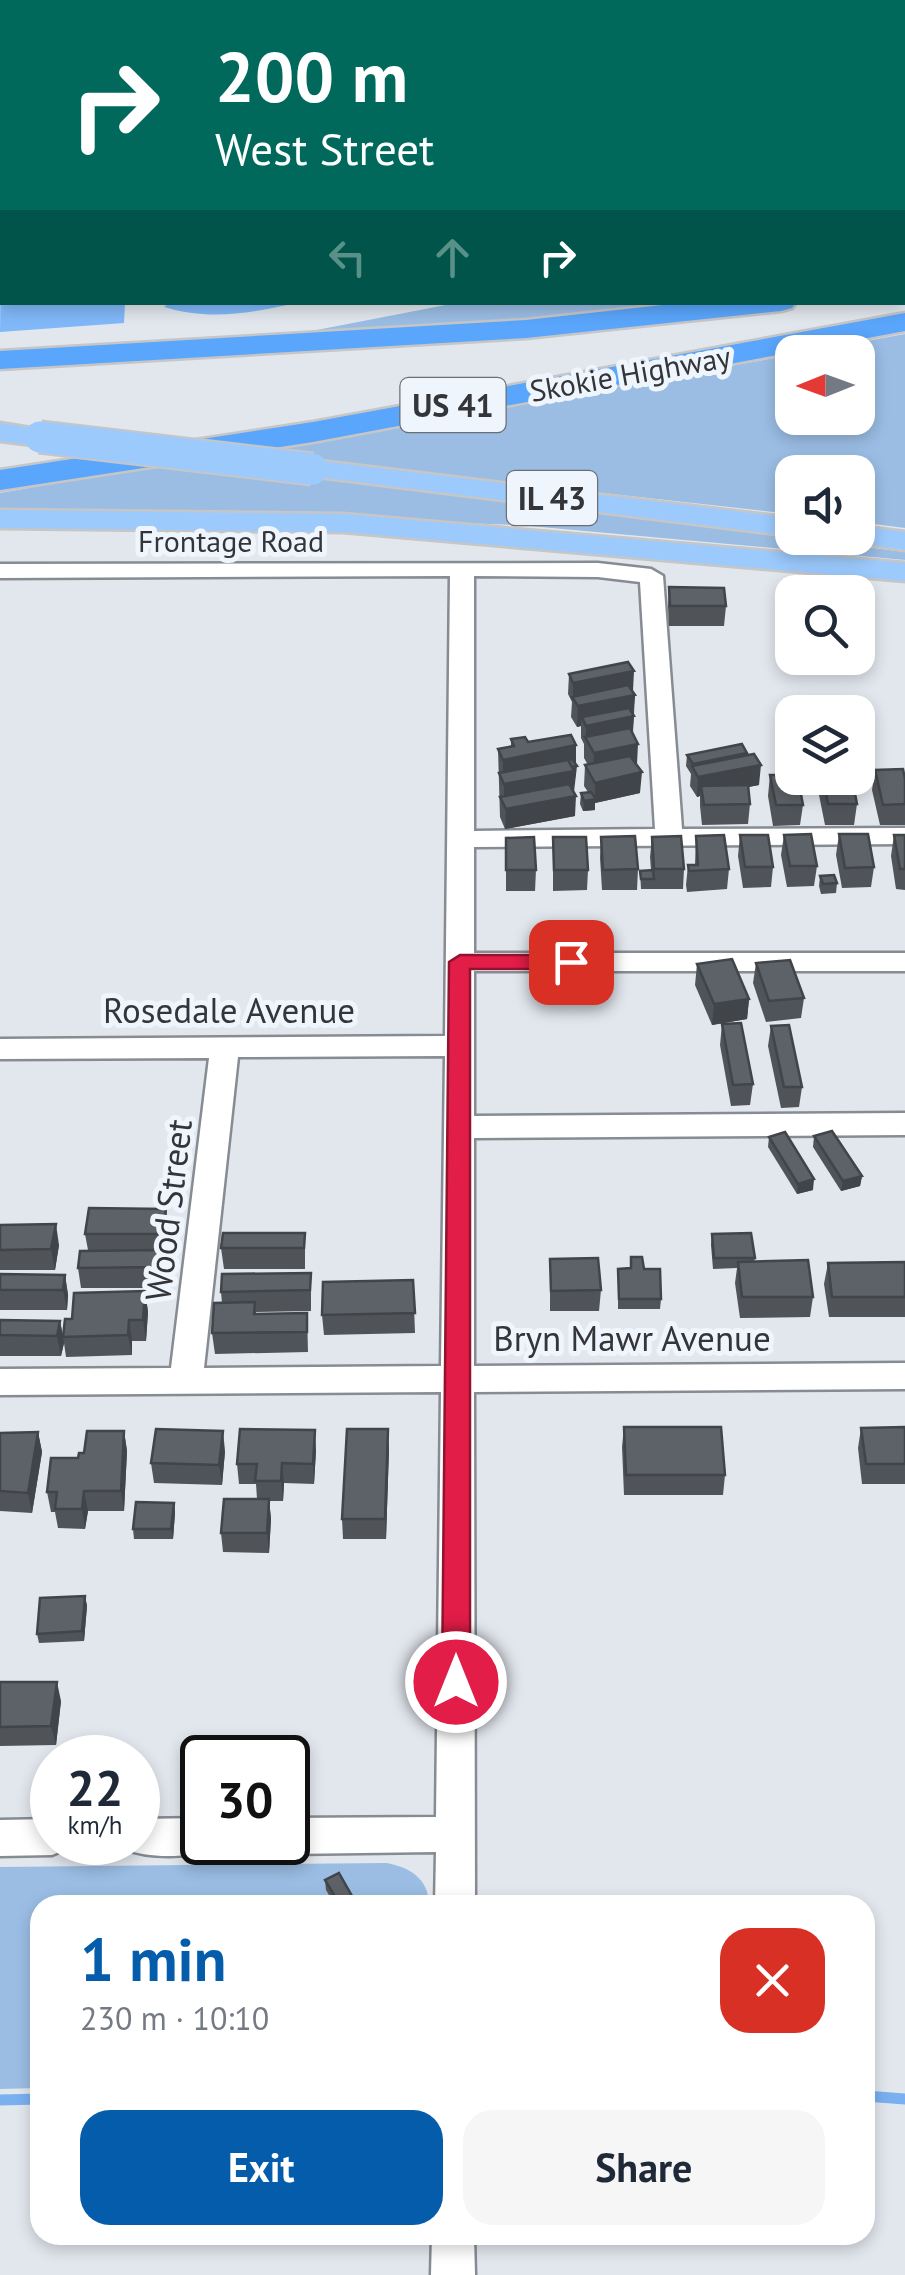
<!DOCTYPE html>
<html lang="en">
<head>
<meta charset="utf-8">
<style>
  body { margin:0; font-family:"PT Sans",sans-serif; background:#f6f6f7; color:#1f2937; height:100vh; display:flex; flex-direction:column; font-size:38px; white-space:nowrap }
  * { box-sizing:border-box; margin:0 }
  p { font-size:32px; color:#747a83 }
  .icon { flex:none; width:55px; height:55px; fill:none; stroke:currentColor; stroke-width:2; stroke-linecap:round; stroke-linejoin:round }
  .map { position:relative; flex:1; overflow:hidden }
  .sheet { position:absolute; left:30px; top:1895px; width:845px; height:350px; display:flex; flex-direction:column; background:#fff; border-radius:30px; box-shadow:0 5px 15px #0003 }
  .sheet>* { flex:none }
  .hud { position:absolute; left:0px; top:0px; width:905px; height:305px; box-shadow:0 5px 15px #0003; background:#00695c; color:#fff; overflow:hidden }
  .needle { width:65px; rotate:269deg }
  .buttons { position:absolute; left:775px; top:335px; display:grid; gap:20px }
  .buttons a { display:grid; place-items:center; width:100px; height:100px; border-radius:20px; background:#fff; box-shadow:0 5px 15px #0003; font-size:50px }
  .speed { position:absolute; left:30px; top:1735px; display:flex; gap:20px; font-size:50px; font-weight:700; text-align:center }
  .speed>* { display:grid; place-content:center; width:130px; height:130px; border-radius:50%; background:#fff; box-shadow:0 5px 15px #0003; line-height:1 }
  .speed small { font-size:25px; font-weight:400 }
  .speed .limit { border:5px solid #111; border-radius:15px; background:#fff; color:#111 }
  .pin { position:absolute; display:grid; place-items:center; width:85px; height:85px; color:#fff; margin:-42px; border-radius:20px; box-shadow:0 5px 15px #0006 }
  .me { position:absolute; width:110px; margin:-55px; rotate:0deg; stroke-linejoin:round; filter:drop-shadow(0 0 8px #0008) }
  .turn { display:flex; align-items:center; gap:35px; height:210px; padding:0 50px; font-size:45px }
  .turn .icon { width:130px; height:130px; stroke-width:2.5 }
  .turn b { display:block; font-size:70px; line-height:85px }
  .lanes { display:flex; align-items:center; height:95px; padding:0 50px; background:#0003; justify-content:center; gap:50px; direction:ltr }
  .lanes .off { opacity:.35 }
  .round { display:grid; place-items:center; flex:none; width:105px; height:105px; border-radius:30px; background:#f6f6f7 }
  .headline { display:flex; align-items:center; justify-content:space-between; height:170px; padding:0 50px }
  h1 { font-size:60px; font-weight:700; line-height:75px; color:#055caa }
  .action { display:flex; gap:20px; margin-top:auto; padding:20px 50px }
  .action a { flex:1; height:115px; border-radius:30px; background:#055caa; color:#fff; font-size:40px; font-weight:700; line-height:115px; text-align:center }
  .action a+a { background:#f6f6f7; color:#1f2937 }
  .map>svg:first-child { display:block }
  .green { fill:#9bbde4 }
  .forest { fill:#81b8f9 }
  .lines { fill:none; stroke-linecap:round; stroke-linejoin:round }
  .stream { stroke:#7ab0f0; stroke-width:11 }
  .minor-casing { stroke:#868c92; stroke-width:5 }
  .major-casing { stroke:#c6c6c7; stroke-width:5 }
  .highway-casing { stroke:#c6c6c7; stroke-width:5 }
  .minor { fill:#fff; fill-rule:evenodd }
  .major { fill:#9ccafd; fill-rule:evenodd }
  .highway { fill:#5aa6fc; fill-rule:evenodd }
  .rail { stroke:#606367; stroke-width:5; stroke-dasharray:2.5 6; stroke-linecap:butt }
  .major-bridge-casing { stroke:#c6c6c7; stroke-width:35; stroke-linecap:butt }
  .major-bridge { stroke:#9ccafd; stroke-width:31 }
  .wall { fill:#505459 }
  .shaded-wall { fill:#414549 }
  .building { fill:#5d6268; stroke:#414549; stroke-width:2.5 }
  .route { fill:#e11d48; stroke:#92132f; stroke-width:2.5 }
  .labels { text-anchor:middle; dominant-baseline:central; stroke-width:10; stroke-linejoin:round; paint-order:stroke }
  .far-street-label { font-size:30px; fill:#333538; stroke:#eff5fc }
  .shield { fill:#eff5fc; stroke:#6b6f73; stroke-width:2.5 }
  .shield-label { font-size:32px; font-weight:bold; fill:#333538 }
  .street-label { font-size:35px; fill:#333538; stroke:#eff5fc }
</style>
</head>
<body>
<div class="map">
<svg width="905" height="2275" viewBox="0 0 905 2275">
  <rect width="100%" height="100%" fill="#e2e7ee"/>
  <g class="green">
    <polygon points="456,303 735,303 579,319 296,334"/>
    <polygon points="905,334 905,528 858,522 858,472 792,472 792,514 342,464 290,475 905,552 905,560 519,525 209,514 0,513 0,493 792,355 792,418 858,418 858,352 806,352"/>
    <path d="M386 1863C410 1867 429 1879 429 1905H40V2088L0 2089V1867Z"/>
  </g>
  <g class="forest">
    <polygon points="2,178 2,302 125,303 124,323 0,332"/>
    <path d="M170 302H297V303C250 313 210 321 164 307Z"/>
  </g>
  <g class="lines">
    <g class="stream">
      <polyline points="865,2096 905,2099"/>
      <polyline points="0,2100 40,2099"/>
    </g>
    <defs>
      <g id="minor">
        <polygon points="726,0 744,0 745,2 727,2"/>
        <polygon points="873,0 890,0 891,2 874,2"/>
        <polygon points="902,22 905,23 905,35 902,34"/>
        <rect x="0" y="124" width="2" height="10"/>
        <path d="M598 563 651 569 663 576 682 829 905 828V844L474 847V953H905V971H474V1116L905 1113V1135L474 1138V1366L905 1363V1389L474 1392 475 1905H435L436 1852 288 1854 274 1848 272 1842H288V1818L436 1817 441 1392 0 1395V1369L171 1368 209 1058 0 1059V1039L445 1036 450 576 0 578V564ZM474 576 598 577 640 582 655 829 474 831ZM445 1056 441 1366 204 1368 238 1057Z"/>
        <path d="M202 1818V1842H218L216 1848C191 1858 150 1859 124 1849L121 1842H138V1819Z"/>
        <polygon points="0,1820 52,1819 52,1842 69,1842 66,1849 52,1855 0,1856"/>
        <polygon points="432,2235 474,2235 475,2275 431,2275"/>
      </g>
      <g id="major">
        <rect x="902" y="62" width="3" height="14"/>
        <polygon points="0,423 50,431 54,437 50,443 40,446 0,441"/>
        <polygon points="312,460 792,518 792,536 302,475 297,469 302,463"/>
        <polygon points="0,510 343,514 905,563 905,581 343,532 0,528"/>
        <polygon points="858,526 905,532 905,550 847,541 844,538 858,538"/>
      </g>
      <g id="highway">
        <rect x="902" y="76" width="3" height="16"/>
        <polygon points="902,226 905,227 905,245 902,244"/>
        <polygon points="905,277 905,295 902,296 902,278"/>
        <polygon points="690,302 796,302 792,308 781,311 526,338 0,369 0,351 526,320"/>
        <polygon points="905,313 905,331 313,442 0,490 0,470 313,422"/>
      </g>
    </defs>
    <use href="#minor" class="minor-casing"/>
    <use href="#major" class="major-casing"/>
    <use href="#highway" class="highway-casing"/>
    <use href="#minor" class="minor"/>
    <use href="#major" class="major"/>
    <use href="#highway" class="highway"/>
    <g class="rail">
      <polyline points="110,2 136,0"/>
      <polyline points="154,2 179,0"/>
    </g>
    <defs>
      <polyline id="major-bridge" points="40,437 312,469"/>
    </defs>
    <use href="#major-bridge" class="major-bridge-casing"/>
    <use href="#major-bridge" class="major-bridge"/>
  </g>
  <g class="wall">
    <polygon points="669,587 726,606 724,626 669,626 668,607"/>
    <polygon points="569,674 632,691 635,695 633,733 640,793 595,803 595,810 583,811 580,804 581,793 588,792 584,786 585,765 588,765 584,758 584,744 581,738 581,726 577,727 571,717 572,702 568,694"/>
    <polygon points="511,739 528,742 576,764 576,776 574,777 574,791 575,816 505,829 500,817 498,749 511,746"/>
    <polygon points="747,753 747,756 759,785 748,787 750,804 748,824 702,825 700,806 700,796 697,797 690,786 691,774 686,766 687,755"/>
    <polygon points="875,770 905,779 905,825 880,825 872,790"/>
    <polygon points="770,775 803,805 800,825 773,826 768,796"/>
    <polygon points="822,778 852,778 857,804 854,825 825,825 819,795"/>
    <polygon points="839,834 874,867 871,887 842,888 836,855"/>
    <polygon points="740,835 773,867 771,887 743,888 738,856"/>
    <polygon points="784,835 817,866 814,886 787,887 781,855"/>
    <polygon points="894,835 905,835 905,890 896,889 891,856"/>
    <polygon points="696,836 729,869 727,889 687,892 686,885 688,865 695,865"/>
    <polygon points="553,837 588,870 587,890 553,891"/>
    <polygon points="601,837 638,869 637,890 602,890 600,858"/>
    <polygon points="652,837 684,869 683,889 641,889 640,871 651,870 650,857"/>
    <polygon points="506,838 536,870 535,891 506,891"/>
    <polygon points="820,876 837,883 836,893 821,894 819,886"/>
    <polygon points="756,963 804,998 801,1018 766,1022 753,983"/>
    <polygon points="697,964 749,999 747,1019 712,1025 695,985"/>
    <polygon points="722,1024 753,1084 750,1105 731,1106 720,1045"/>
    <polygon points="771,1026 802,1087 799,1107 781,1108 768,1046"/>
    <polygon points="814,1136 862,1176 860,1186 841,1191 813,1147"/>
    <polygon points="769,1137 813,1190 797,1194 768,1147"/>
    <polygon points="166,1209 168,1229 165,1255 161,1255 163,1270 161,1288 81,1288 78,1268 88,1250 85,1234"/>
    <polygon points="0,1225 59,1245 55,1270 0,1270"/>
    <polygon points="305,1233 305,1269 224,1269 221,1248"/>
    <polygon points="712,1234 755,1258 754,1262 813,1297 810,1317 740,1318 735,1283 737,1268 713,1269 711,1245"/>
    <polygon points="550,1259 601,1290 599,1311 550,1311"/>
    <polygon points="905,1262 905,1317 829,1317 824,1284 828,1263"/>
    <polygon points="618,1269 644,1269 661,1299 660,1309 618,1309"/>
    <polygon points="311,1273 311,1311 256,1312 256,1314 307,1313 308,1352 215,1354 212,1333 222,1303 221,1292"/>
    <polygon points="0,1274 65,1275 68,1295 67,1310 0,1310"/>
    <polygon points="413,1280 415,1333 324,1335 322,1315"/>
    <polygon points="145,1291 148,1312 146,1341 132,1341 132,1355 66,1357 64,1343 61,1356 0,1356 0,1320 60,1321 63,1335 72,1319"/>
    <polygon points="624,1427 725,1475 723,1495 624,1495 622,1447"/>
    <polygon points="905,1427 905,1484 862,1484 858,1448 861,1428"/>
    <polygon points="124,1431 127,1451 124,1511 88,1511 85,1529 58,1528 55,1512 51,1512 47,1492 84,1453"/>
    <polygon points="38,1432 42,1452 32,1513 0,1511 0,1433"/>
    <polygon points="389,1449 386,1539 343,1539 342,1519"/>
    <polygon points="316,1450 314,1484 284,1483 283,1501 269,1501 271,1519 269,1553 223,1552 221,1533 257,1499 256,1484 239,1484 237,1464"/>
    <polygon points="225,1451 222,1485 154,1483 151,1463"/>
    <polygon points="174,1503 175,1513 173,1539 134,1539 133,1529"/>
    <polygon points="85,1596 87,1606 84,1641 39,1643 37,1634"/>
    <polygon points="0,1682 61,1701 56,1745 0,1746"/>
    <polygon points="325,1880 353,1905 335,1905 326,1890"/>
  </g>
  <g class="shaded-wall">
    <polygon points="634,671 633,691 573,697 573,683"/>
    <polygon points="635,695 633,715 582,717 581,726 577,727 578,706"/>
    <polygon points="634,716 632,736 586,739 586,726"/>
    <polygon points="638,744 637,764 593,774 594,753"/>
    <polygon points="576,745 576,765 503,780 503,760"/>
    <polygon points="747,753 746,763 692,767 693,764"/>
    <polygon points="761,765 759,785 703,796 701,786 700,796 697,797 698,777"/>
    <polygon points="577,766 574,792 504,804 504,784"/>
    <polygon points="642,772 640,793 595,803 595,810 583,811 584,801 595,799 595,783"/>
    <polygon points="576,796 575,816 505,829 506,809"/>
    <polygon points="749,999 747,1019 712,1025 714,1004"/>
    <polygon points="862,1176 860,1186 841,1191 843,1181"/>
    <polygon points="814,1179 813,1190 797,1194 798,1184"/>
    <polygon points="166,1209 168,1229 165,1255 162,1234"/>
    <polygon points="56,1224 59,1245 55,1270 51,1249"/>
    <polygon points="160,1250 163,1270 161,1288 158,1267"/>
    <polygon points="65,1275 68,1295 67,1310 63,1290"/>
    <polygon points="145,1291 148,1312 146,1341 143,1320"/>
    <polygon points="129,1320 132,1341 132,1355 128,1335"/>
    <polygon points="60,1321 64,1343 61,1356 57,1336"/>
    <polygon points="388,1429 389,1449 386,1539 385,1519"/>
    <polygon points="315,1430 316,1450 314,1484 313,1464"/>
    <polygon points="124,1431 127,1451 124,1511 121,1491"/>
    <polygon points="223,1431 225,1451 222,1485 219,1465"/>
    <polygon points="38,1432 42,1452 32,1513 28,1493"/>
    <polygon points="282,1463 284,1483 283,1501 281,1481"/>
    <polygon points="84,1491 88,1511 85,1529 82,1509"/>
    <polygon points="269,1499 271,1519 269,1553 267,1533"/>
    <polygon points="174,1503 175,1513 173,1539 171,1529"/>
    <polygon points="85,1596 87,1606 84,1641 82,1631"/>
    <polygon points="57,1682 61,1701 56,1745 51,1726"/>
    <polygon points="352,1896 353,1905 339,1905 339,1903"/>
  </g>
  <g class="building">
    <polygon points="669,587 724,588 726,606 670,606"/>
    <polygon points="628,662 634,671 573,683 569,674"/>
    <polygon points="628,685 635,695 578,706 572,697"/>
    <polygon points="629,708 634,716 586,726 582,717"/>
    <polygon points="630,728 638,744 594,753 585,737"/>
    <polygon points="571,735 576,745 503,760 498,749 514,746 511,739 525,737 528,742"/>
    <polygon points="742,744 747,753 693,764 687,755"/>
    <polygon points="754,754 761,765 698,777 692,766"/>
    <polygon points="630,756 642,772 595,783 585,765"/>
    <polygon points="572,759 577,766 572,767 568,760 563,761"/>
    <polygon points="568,760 574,771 504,784 499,773"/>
    <polygon points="903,769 905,779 905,804 883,805 875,770"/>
    <polygon points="770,775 792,775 792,778 798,778 803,805 776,805"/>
    <polygon points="823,778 852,778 857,804 828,804"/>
    <polygon points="569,784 576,796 506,809 500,797"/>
    <polygon points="748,785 750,804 704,805 701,786"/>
    <polygon points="591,792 596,799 584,801 581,793"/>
    <polygon points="811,834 817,866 790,866 784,835"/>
    <polygon points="839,834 868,834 874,867 845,868"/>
    <polygon points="724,835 729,869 689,871 688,865 698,865 696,836"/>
    <polygon points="740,835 768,835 773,867 745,867"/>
    <polygon points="894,835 905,835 905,869 900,869"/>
    <polygon points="635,836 638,869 603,870 601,837"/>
    <polygon points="681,836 684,869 654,869 652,837"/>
    <polygon points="534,837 536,870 506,870 506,838"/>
    <polygon points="553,837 586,837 588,870 554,870"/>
    <polygon points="653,870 654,879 641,879 640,871"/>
    <polygon points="834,875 837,883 823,884 820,876"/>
    <polygon points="732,959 749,999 714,1004 697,964"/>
    <polygon points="790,960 804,998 769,1001 756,963"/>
    <polygon points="741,1023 753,1084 733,1085 722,1024"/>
    <polygon points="789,1025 802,1087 784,1087 771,1026"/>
    <polygon points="832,1131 862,1176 843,1181 814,1136"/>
    <polygon points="785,1132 814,1179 798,1184 769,1137"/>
    <polygon points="89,1208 166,1209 162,1234 85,1234"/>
    <polygon points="56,1224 51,1249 0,1250 0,1225"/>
    <polygon points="223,1233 305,1233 304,1248 221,1248"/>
    <polygon points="751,1233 755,1258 714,1258 712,1234"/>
    <polygon points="160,1250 158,1267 78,1268 80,1251"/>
    <polygon points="631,1257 642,1257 644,1269 660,1269 661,1299 619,1299 618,1269 631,1268"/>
    <polygon points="598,1258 601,1290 551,1291 550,1259"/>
    <polygon points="808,1260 813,1297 742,1297 738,1262"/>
    <polygon points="905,1262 905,1297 832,1297 828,1263"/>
    <polygon points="311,1273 310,1290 221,1292 222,1274"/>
    <polygon points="0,1274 65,1275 63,1290 0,1290"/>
    <polygon points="413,1280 415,1313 322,1315 323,1282"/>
    <polygon points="145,1291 143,1320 129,1320 128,1335 63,1337 65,1319 72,1319 74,1293"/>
    <polygon points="255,1302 254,1314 307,1313 307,1332 212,1333 214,1303"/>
    <polygon points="0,1320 60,1321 57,1336 0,1335"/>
    <polygon points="624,1427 721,1427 725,1475 626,1475"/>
    <polygon points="905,1427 905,1464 866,1464 861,1428"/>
    <polygon points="156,1429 223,1431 219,1465 151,1463"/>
    <polygon points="240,1429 315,1430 313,1464 282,1463 281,1481 255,1481 257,1464 237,1464"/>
    <polygon points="347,1429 388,1429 385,1519 342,1519"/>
    <polygon points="87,1431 124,1431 121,1491 84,1491 82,1509 55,1509 57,1492 47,1492 51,1458 78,1458 79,1453 84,1453"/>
    <polygon points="38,1432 28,1493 0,1491 0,1433"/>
    <polygon points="224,1499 269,1499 267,1533 221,1533"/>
    <polygon points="136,1502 174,1503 171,1529 133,1529"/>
    <polygon points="85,1596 82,1631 37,1634 40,1598"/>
    <polygon points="0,1682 57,1682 51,1726 0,1727"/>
    <polygon points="339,1873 352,1896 339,1903 325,1880"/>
  </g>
  <polygon class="route" points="460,955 571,955 582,962 571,969 470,969 470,1682 466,1691 456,1695 446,1691 442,1682 449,962"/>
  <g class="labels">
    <g class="far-street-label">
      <text transform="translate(630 373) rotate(-10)">Skokie Highway</text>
      <text x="231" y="540">Frontage Road</text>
    </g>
    <g class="shield">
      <rect x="400.5" y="378" width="105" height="54" rx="8"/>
      <rect x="507" y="471" width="90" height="54" rx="8"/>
    </g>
    <g class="shield-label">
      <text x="453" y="405">US 41</text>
      <text x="552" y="498">IL 43</text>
    </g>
    <g class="street-label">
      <text x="229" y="1010">Rosedale Avenue</text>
      <text transform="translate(168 1210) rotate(-83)">Wood Street</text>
      <text x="632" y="1338">Bryn Mawr Avenue</text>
    </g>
  </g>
</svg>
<div class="buttons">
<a><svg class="needle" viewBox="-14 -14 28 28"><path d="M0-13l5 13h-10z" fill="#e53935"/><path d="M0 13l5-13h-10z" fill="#747a83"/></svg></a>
<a><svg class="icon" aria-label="sound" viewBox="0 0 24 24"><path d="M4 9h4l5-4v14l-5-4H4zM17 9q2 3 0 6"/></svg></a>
<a><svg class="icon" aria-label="search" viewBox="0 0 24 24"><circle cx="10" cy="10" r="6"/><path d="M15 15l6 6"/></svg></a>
<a><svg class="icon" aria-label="layers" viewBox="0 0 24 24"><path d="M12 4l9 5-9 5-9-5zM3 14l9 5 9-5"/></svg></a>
</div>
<div class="speed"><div>22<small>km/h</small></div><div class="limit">30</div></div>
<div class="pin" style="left:571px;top:962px;background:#d93025"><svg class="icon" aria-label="arrive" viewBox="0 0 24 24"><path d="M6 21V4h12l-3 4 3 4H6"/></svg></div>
<svg class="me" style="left:456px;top:1682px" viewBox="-20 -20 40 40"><circle r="17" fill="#e11d48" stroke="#fff" stroke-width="3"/><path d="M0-11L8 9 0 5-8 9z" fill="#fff"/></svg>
<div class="hud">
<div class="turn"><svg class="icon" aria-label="right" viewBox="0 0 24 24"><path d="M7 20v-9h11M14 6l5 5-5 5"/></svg><div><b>200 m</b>West Street</div></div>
<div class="lanes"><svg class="icon off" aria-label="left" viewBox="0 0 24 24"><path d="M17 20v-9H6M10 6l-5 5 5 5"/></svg><svg class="icon off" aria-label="ahead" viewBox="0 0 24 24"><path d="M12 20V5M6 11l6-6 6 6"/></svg><svg class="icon" aria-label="right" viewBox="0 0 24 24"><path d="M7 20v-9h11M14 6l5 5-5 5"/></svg></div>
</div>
<section class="sheet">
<div class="headline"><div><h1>1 min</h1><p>230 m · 10:10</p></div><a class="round" style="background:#d93025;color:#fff"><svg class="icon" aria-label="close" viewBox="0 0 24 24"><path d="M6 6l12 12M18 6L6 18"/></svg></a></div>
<div class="action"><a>Exit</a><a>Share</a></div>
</section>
</div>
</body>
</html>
